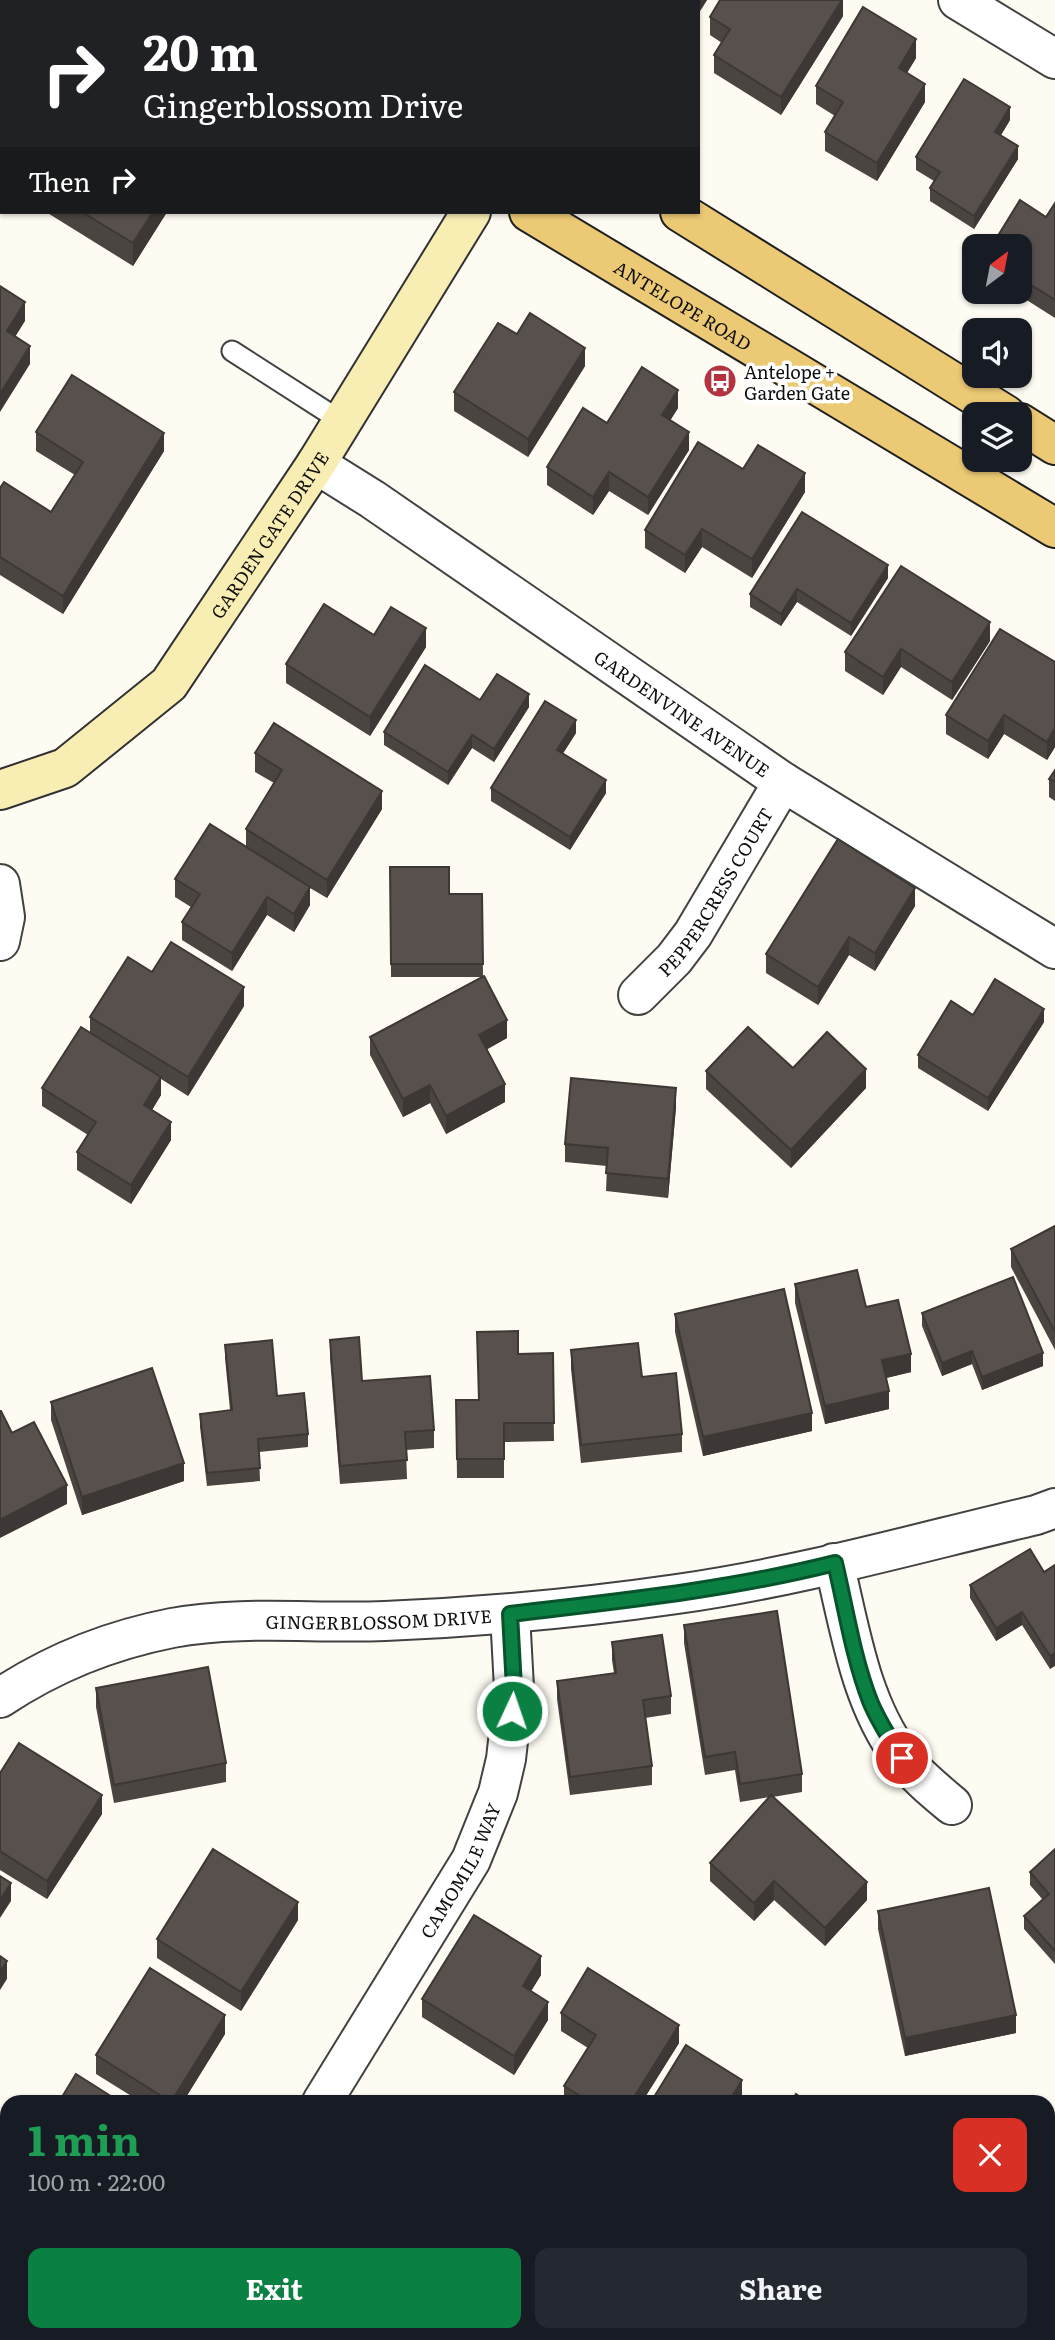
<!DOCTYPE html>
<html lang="en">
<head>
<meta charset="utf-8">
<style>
  body { margin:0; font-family:Literata,serif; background:#242831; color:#f1f3f6; height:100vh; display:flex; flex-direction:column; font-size:26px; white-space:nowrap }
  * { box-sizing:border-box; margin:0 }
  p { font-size:23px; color:#9ea1a6 }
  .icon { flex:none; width:38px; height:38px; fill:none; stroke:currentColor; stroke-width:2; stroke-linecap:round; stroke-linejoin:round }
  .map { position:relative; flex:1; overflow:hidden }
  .details { position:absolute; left:0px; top:2095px; width:1055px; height:247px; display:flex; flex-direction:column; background:#171b24; border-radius:21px 21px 0 0; box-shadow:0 2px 5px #0004 }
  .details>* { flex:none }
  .hud { position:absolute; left:0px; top:0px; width:700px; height:214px; box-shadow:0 2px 5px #0004; background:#202124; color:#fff; overflow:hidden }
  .needle { width:46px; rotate:32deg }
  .controls { position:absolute; left:962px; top:234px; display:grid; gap:14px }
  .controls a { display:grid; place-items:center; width:70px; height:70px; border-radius:14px; background:#171b24; box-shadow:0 2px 5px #0004; font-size:35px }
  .pin { position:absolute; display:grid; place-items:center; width:60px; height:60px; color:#fff; margin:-30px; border:4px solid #fff; border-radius:50%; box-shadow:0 2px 7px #0007 }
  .me { position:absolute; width:77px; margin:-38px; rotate:3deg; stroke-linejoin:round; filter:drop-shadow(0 0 5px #0008) }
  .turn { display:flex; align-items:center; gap:24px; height:147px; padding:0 28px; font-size:32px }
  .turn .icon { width:91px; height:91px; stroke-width:2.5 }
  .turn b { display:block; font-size:49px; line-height:60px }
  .then { display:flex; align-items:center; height:66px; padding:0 28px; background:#0003; gap:14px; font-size:26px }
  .round { display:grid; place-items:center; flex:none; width:74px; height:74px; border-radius:14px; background:#242831 }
  .summary { display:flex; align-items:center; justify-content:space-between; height:119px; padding:0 28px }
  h1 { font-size:42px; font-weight:700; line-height:52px; color:#1e9e55 }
  .primary-button { display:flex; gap:14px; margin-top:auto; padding:14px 28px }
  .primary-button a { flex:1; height:80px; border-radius:14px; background:#0b8043; color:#fff; font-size:28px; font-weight:700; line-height:80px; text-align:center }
  .primary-button a+a { background:#242831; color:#f1f3f6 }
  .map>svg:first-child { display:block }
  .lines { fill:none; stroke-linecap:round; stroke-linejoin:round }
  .service-casing { stroke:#424242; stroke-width:23 }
  .minor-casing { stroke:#424242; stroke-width:42 }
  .secondary-casing { stroke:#313131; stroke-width:42 }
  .primary-casing { stroke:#202020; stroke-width:42 }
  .service { stroke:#fff; stroke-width:19 }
  .minor { stroke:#fff; stroke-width:38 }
  .secondary { stroke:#f8edb3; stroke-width:38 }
  .primary { stroke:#ecc974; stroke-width:38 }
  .wall { fill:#4b4541 }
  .shaded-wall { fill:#3d3835 }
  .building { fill:#57504c; stroke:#3d3835; stroke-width:2 }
  .route-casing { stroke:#07532c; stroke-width:18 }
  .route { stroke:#0b8043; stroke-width:12 }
  .labels { text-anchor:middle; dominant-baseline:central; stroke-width:7; stroke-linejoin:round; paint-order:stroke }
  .street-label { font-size:18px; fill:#0f0f0f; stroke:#fff }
  .poi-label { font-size:18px; fill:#0f0f0f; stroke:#fff; text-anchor:start }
</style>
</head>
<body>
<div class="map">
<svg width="1055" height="2340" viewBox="0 0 1055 2340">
  <rect width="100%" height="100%" fill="#fefbf2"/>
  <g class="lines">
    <defs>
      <polyline id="service" points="232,351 341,421"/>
      <g id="minor">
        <polyline points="958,0 1055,59"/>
        <path id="s1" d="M316 464 372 499 783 782 1055 949"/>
        <polyline points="0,884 5,917 0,941"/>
        <path id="s2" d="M638 995 674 959 693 934 783 782"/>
        <path d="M834 1563C850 1629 860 1701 901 1756 916 1775 934 1790 952 1805"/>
        <path id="s3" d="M0 1698C51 1664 111 1640 172 1628 241 1615 314 1624 385 1621 482 1617 580 1608 677 1594 798 1577 917 1543 1036 1515L1055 1508"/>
        <path id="s4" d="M322 2102 471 1860 498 1793 506 1759 514 1688 510 1614"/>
        <polyline points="726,2334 735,2340"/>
        <polyline points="174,2340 178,2334"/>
      </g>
      <g id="secondary">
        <path id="s5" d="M0 790 65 768 169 684 316 464 471 212"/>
      </g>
      <g id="primary">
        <polyline points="182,0 185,2"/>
        <polyline points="338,0 341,2"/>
        <path id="s6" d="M529 212 1055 528"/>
        <polyline points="680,212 1006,415"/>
        <polyline points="1020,423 1055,445"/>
      </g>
    </defs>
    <use href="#service" class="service-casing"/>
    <use href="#minor" class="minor-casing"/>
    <use href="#secondary" class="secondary-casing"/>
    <use href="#primary" class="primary-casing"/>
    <use href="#service" class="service"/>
    <use href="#minor" class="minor"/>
    <use href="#secondary" class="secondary"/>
    <use href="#primary" class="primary"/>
  </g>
  <g class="wall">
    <polygon points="604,0 707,0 698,14 698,2 604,2"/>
    <polygon points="843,0 843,16 781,115 714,73 714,55 722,43 710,35 710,17"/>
    <polygon points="0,39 2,40 2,184 0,183"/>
    <polygon points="916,58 907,73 925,102 877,181 825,151 825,132 835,116 816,104 816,86"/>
    <polygon points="1010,120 1001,135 1018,159 974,229 930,201 930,188 934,181 916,170 916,157"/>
    <polygon points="1055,203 1055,318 1014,292 1020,292 1020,247 1046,217"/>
    <polygon points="46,212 167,212 133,266"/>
    <polygon points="517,334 585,366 528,457 454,411 454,392"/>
    <polygon points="678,408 670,420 689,450 648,515 609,491 593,515 547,485 547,467 607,423"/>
    <polygon points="36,432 164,451 63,614 0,575 0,488 51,512 75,475 36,451"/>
    <polygon points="805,492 752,578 702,547 685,573 645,548 645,530"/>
    <polygon points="888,578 851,636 797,602 781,626 750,607 750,594"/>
    <polygon points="990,641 952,700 901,667 883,695 845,671 845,652"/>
    <polygon points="426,647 370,736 286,683 286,664"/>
    <polygon points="1055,662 1055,747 1047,760 1004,734 988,759 946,734 946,715"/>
    <polygon points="480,700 529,707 494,762 472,748 448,785 384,745 384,732"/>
    <polygon points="576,733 563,753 606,793 570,850 491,801 491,788"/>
    <polygon points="255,753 382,809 327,898 310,888 310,905 294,932 267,915 232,971 182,940 182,922 191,907 175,897 175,879 246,846 246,829 274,783 255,772"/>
    <polygon points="1055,770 1055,801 1049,797 1049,779"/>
    <polygon points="390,867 449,894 482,894 483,976 507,1038 487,1049 505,1102 446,1134 430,1103 403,1117 370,1055 370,1037 481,977 391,977"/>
    <polygon points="915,906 875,971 849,955 818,1005 766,973 766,954"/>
    <polygon points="152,972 244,1006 188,1096 161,1079 161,1095 152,1110 171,1140 131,1204 77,1170 77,1152 88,1135 42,1106 42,1088 90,1033 90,1017"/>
    <polygon points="1044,1022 988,1111 918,1068 918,1055"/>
    <polygon points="793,1068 866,1088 791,1168 706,1089 706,1071"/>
    <polygon points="676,1107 668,1198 606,1191 607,1166 565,1162 565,1144"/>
    <polygon points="1055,1226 1055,1350 1011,1267 1011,1249"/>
    <polygon points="795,1284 866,1307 911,1372 886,1378 889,1409 825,1424 795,1303"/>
    <polygon points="922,1313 1043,1366 982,1390 972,1364 942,1376 922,1326"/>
    <polygon points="675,1314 812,1431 703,1456 675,1332"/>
    <polygon points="330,1340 362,1381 434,1430 434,1448 406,1450 407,1479 340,1484 330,1358"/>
    <polygon points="225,1345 277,1396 308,1434 308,1447 259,1452 260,1481 207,1486 200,1427 200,1414 230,1410 225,1358"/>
    <polygon points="571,1350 642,1377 682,1434 682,1452 581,1463 571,1369"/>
    <polygon points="553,1353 554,1441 504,1442 504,1478 457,1478 456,1400 478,1400 518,1354"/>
    <polygon points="51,1402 184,1481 82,1515 51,1420"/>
    <polygon points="1055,1565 1050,1669 1022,1625 996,1641 970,1598 970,1585 1044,1572"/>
    <polygon points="684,1625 802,1774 802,1792 773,1797 867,1900 825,1946 774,1900 754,1921 710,1881 710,1863 770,1797 740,1802 735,1770 705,1775 684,1643"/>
    <polygon points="612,1642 671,1696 671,1714 645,1718 652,1766 652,1785 570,1795 557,1699 557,1681 614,1673 612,1660"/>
    <polygon points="96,1688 226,1763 226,1782 114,1803 96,1707"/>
    <polygon points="0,1773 102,1814 47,1899 0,1870"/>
    <polygon points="1055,1849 1055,1964 1024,1929 1024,1916 1043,1900 1030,1885 1030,1872"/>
    <polygon points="878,1911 1016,2033 905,2056 878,1929"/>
    <polygon points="298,1920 241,2011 157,1958 157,1939"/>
    <polygon points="541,1975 531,1991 548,2020 514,2075 422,2017 422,1999"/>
    <polygon points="561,2013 679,2043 642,2102 564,2102 564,2086 588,2048 561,2031"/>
    <polygon points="225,2034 183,2102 141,2102 96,2074 96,2055"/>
    <polygon points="1055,2235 1055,2340 1042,2340 1033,2334 1048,2334 1048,2246"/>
    <polygon points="407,2334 492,2334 488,2340 407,2340"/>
  </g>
  <g class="shaded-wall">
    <polygon points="696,0 707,0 698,14 698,2 695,2"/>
    <polygon points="842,0 843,0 843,16 781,115 781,97"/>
    <polygon points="916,39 916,58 899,86 899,68"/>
    <polygon points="925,84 925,102 877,181 877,163"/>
    <polygon points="1010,107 1010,120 995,145 995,132"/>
    <polygon points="1018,146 1018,159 974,229 974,216"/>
    <polygon points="153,212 167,212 133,266 133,243"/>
    <polygon points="25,302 25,321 7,350 7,331"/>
    <polygon points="30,346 30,364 0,412 0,394"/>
    <polygon points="585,348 585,366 528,457 528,439"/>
    <polygon points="678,390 678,408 662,434 662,415"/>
    <polygon points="689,432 689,450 648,515 648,497"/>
    <polygon points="164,433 164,451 63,614 63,596"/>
    <polygon points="609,472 609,491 593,515 593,497"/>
    <polygon points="805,473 805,492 752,578 752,559"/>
    <polygon points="702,529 702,547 685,573 685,555"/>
    <polygon points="888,565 888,578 851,636 851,623"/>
    <polygon points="797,589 797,602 781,626 781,614"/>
    <polygon points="990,622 990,641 952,700 952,682"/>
    <polygon points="426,628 426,647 370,736 370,717"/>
    <polygon points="901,649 901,667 883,695 883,677"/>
    <polygon points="529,694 529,707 494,762 494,749"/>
    <polygon points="1004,715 1004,734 988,759 988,741"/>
    <polygon points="576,720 576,733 557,763 557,750"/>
    <polygon points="1055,728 1055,747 1047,760 1047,742"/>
    <polygon points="472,735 472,748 448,785 448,772"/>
    <polygon points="606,780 606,793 570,850 570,837"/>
    <polygon points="382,791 382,809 327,898 327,880"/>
    <polygon points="310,887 310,905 294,932 294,914"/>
    <polygon points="915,888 915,906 875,971 875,953"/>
    <polygon points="267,897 267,915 232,971 232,953"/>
    <polygon points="849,937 849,955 818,1005 818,987"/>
    <polygon points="244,987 244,1006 188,1096 188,1077"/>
    <polygon points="1044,1009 1044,1022 988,1111 988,1098"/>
    <polygon points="507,1020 507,1038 479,1054 479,1035"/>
    <polygon points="866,1069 866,1088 791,1168 791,1150"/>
    <polygon points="161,1077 161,1095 144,1123 144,1105"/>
    <polygon points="505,1084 505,1102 446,1134 446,1116"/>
    <polygon points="430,1085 430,1103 403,1117 403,1099"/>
    <polygon points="676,1088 676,1107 668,1198 668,1179"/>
    <polygon points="171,1122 171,1140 131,1204 131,1185"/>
    <polygon points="972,1351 972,1364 942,1376 942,1363"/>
    <polygon points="1043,1353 1043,1366 982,1390 982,1377"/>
    <polygon points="911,1354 911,1372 882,1379 882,1360"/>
    <polygon points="889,1391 889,1409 825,1424 825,1406"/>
    <polygon points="812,1413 812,1431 703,1456 703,1437"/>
    <polygon points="184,1463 184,1481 82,1515 82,1497"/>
    <polygon points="67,1485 67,1504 0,1538 0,1520"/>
    <polygon points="1022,1612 1022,1625 996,1641 996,1628"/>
    <polygon points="1055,1653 1055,1666 1050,1669 1050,1656"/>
    <polygon points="102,1795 102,1814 47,1899 47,1881"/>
    <polygon points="774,1881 774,1900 754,1921 754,1903"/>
    <polygon points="867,1882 867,1900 825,1946 825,1928"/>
    <polygon points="11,1883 11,1901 0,1918 0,1900"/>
    <polygon points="298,1902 298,1920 241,2011 241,1992"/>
    <polygon points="541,1956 541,1975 523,2004 523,1986"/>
    <polygon points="7,1961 7,1979 0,1990 0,1972"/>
    <polygon points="548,2002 548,2020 514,2075 514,2056"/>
    <polygon points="225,2015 225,2034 183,2102 171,2102"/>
    <polygon points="1016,2015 1016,2033 905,2056 905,2038"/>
    <polygon points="679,2025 679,2043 642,2102 631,2102"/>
    <polygon points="742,2080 742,2099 740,2102 729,2102"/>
    <polygon points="60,2334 71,2334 68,2340 56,2340"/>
    <polygon points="480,2334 492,2334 488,2340 477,2340"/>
    <polygon points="583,2334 594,2334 591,2340 580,2340"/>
  </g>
  <g class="building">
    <polygon points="629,0 696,0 695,2 632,2"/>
    <polygon points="720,0 842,0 781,97 714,55 730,29 710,17"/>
    <polygon points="863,7 916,39 899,68 925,84 877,163 825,132 843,102 816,86"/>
    <polygon points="0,39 2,40 2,162 0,161"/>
    <polygon points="964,79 1010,107 995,132 1018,146 974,216 930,188 940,172 916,157"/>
    <polygon points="1020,200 1046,217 1055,203 1055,300 1020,278 1020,247 991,247"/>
    <polygon points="82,212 153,212 133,243"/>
    <polygon points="0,286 25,302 7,331 30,346 0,394"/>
    <polygon points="530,313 585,348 528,439 454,392 498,323 517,334"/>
    <polygon points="642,367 678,390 662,415 689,432 648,497 609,472 593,497 547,467 583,408 607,423"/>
    <polygon points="72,375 164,433 63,596 0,557 0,488 4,482 51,512 83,462 36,432"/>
    <polygon points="698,442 743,469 758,445 805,473 752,559 702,529 685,555 645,530"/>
    <polygon points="802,512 888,565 851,623 797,589 781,614 750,594"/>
    <polygon points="901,566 990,622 952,682 901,649 883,677 845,652"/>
    <polygon points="324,604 374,635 391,607 426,628 370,717 286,664"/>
    <polygon points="1000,629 1055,662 1055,728 1047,742 1004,715 988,741 946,715"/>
    <polygon points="425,665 480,700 497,674 529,694 494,749 472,735 448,772 384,732"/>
    <polygon points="545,701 576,720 557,750 606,780 570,837 491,788"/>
    <polygon points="274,723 382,791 327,880 246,829 282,770 255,753"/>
    <polygon points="1055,770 1055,782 1049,779"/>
    <polygon points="210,824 310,887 294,914 267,897 232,953 182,922 200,894 175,879"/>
    <polygon points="838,839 915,888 875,953 849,937 818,987 766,954"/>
    <polygon points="390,867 449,867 449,894 482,894 483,964 391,964"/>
    <polygon points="171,942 244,987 188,1077 90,1017 128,957 152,972"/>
    <polygon points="484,976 507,1020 479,1035 505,1084 446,1116 430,1085 403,1099 370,1037"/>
    <polygon points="995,979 1044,1009 988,1098 918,1055 951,1001 973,1015"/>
    <polygon points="81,1027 161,1077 144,1105 171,1122 131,1185 77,1152 96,1122 42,1088"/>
    <polygon points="748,1027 793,1068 827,1032 866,1069 791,1150 706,1071"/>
    <polygon points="571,1078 676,1088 668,1179 606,1173 608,1148 565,1144"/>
    <polygon points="1055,1226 1055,1332 1011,1249"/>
    <polygon points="857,1270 866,1307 898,1300 911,1354 882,1360 889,1391 825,1406 795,1284"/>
    <polygon points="1013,1277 1043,1353 982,1377 972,1351 942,1363 922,1313"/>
    <polygon points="784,1289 812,1413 703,1437 675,1314"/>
    <polygon points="518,1331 518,1354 553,1353 554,1423 504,1423 504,1459 457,1459 456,1400 479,1400 477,1332"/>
    <polygon points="359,1337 362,1381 430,1376 434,1430 405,1432 407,1460 340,1466 330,1340"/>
    <polygon points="272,1340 277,1396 304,1393 308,1434 258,1439 260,1468 207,1473 200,1414 232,1410 225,1345"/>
    <polygon points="638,1343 642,1377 676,1373 682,1434 581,1445 571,1350"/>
    <polygon points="152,1368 184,1463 82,1497 51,1402"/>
    <polygon points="0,1411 1,1411 12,1433 34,1422 67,1485 0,1520"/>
    <polygon points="1030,1549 1044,1572 1055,1565 1055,1653 1050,1656 1022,1612 996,1628 970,1585"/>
    <polygon points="777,1611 802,1774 740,1784 735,1752 705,1757 684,1625"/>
    <polygon points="662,1635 671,1696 643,1700 652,1766 570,1777 557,1681 616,1673 612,1642"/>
    <polygon points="208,1667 226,1763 114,1785 96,1688"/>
    <polygon points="19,1743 102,1795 47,1881 0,1851 0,1773"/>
    <polygon points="771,1795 867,1882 825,1928 774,1881 754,1903 710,1863"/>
    <polygon points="213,1849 298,1902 241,1992 157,1939"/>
    <polygon points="1055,1849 1055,1951 1024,1916 1049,1894 1030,1872"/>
    <polygon points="0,1876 11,1883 0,1900"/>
    <polygon points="989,1888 1016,2015 905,2038 878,1911"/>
    <polygon points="474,1915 541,1956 523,1986 548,2002 514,2056 422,1999"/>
    <polygon points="0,1956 7,1961 0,1972"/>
    <polygon points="150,1968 225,2015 171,2102 96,2055"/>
    <polygon points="588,1968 679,2025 631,2102 590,2102 564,2086 596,2035 561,2013"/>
    <polygon points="686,2045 742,2080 729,2102 651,2102"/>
    <polygon points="76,2074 120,2102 59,2102"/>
    <polygon points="796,2094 808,2102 791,2102"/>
    <polygon points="1055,2235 1055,2334 1048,2330 1048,2246"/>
    <polygon points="7,2265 7,2334 60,2334 56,2340 2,2340 0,2339 0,2276"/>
    <polygon points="205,2334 297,2334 294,2340 202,2340"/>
    <polygon points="424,2334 480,2334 477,2340 432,2340"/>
    <polygon points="502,2334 583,2334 580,2340 498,2340"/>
    <polygon points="977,2334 1010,2334 1019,2340 973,2340"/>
  </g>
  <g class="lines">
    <defs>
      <path id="route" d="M512 1711 514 1688 510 1614C619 1601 728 1590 835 1563 846 1609 853 1657 870 1701 878 1721 890 1739 902 1758"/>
    </defs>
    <use href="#route" class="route-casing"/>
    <use href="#route" class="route"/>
  </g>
  <defs>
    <symbol id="bus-disc" viewBox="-11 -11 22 22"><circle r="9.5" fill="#b3333f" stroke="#fff"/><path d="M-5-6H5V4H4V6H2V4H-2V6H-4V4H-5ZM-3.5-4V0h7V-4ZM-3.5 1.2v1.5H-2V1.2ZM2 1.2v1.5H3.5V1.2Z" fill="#fff"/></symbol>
  </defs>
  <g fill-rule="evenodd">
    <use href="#bus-disc" x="701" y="362" width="38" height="38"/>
  </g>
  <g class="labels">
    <g class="street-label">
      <text stroke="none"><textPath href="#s6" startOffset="180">ANTELOPE ROAD</textPath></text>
      <text stroke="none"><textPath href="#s5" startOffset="382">GARDEN GATE DRIVE</textPath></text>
      <text stroke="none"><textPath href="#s1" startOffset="443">GARDENVINE AVENUE</textPath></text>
      <text stroke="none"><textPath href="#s2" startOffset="130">PEPPERCRESS COURT</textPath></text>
      <text stroke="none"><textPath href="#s3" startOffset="394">GINGERBLOSSOM DRIVE</textPath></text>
      <text stroke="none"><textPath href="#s4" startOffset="270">CAMOMILE WAY</textPath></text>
    </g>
    <g class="poi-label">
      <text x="744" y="371">Antelope +<tspan x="744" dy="21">Garden Gate</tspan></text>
    </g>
  </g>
</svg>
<div class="controls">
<a><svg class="needle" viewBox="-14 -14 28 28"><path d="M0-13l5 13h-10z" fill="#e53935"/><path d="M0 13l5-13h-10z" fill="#9ea1a6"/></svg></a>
<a><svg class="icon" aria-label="sound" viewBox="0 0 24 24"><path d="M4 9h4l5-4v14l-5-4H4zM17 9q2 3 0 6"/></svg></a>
<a><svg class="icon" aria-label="layers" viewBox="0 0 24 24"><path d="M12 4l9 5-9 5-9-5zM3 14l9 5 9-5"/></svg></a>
</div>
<div class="pin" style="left:902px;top:1758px;background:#d93025"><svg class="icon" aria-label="arrive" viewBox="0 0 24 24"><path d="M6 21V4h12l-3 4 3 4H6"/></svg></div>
<svg class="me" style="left:512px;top:1711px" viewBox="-20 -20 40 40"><circle r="17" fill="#0b8043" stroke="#fff" stroke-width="3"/><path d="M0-11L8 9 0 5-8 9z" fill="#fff"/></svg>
<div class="hud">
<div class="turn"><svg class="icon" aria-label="right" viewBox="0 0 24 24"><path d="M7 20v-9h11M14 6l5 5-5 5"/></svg><div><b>20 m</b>Gingerblossom Drive</div></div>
<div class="then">Then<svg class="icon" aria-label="right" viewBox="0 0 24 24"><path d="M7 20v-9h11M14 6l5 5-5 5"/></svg></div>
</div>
<section class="details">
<div class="summary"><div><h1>1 min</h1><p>100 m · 22:00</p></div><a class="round" style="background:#d93025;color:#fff"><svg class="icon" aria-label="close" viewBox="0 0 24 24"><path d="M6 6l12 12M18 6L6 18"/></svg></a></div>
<div class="primary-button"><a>Exit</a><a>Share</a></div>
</section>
</div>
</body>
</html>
